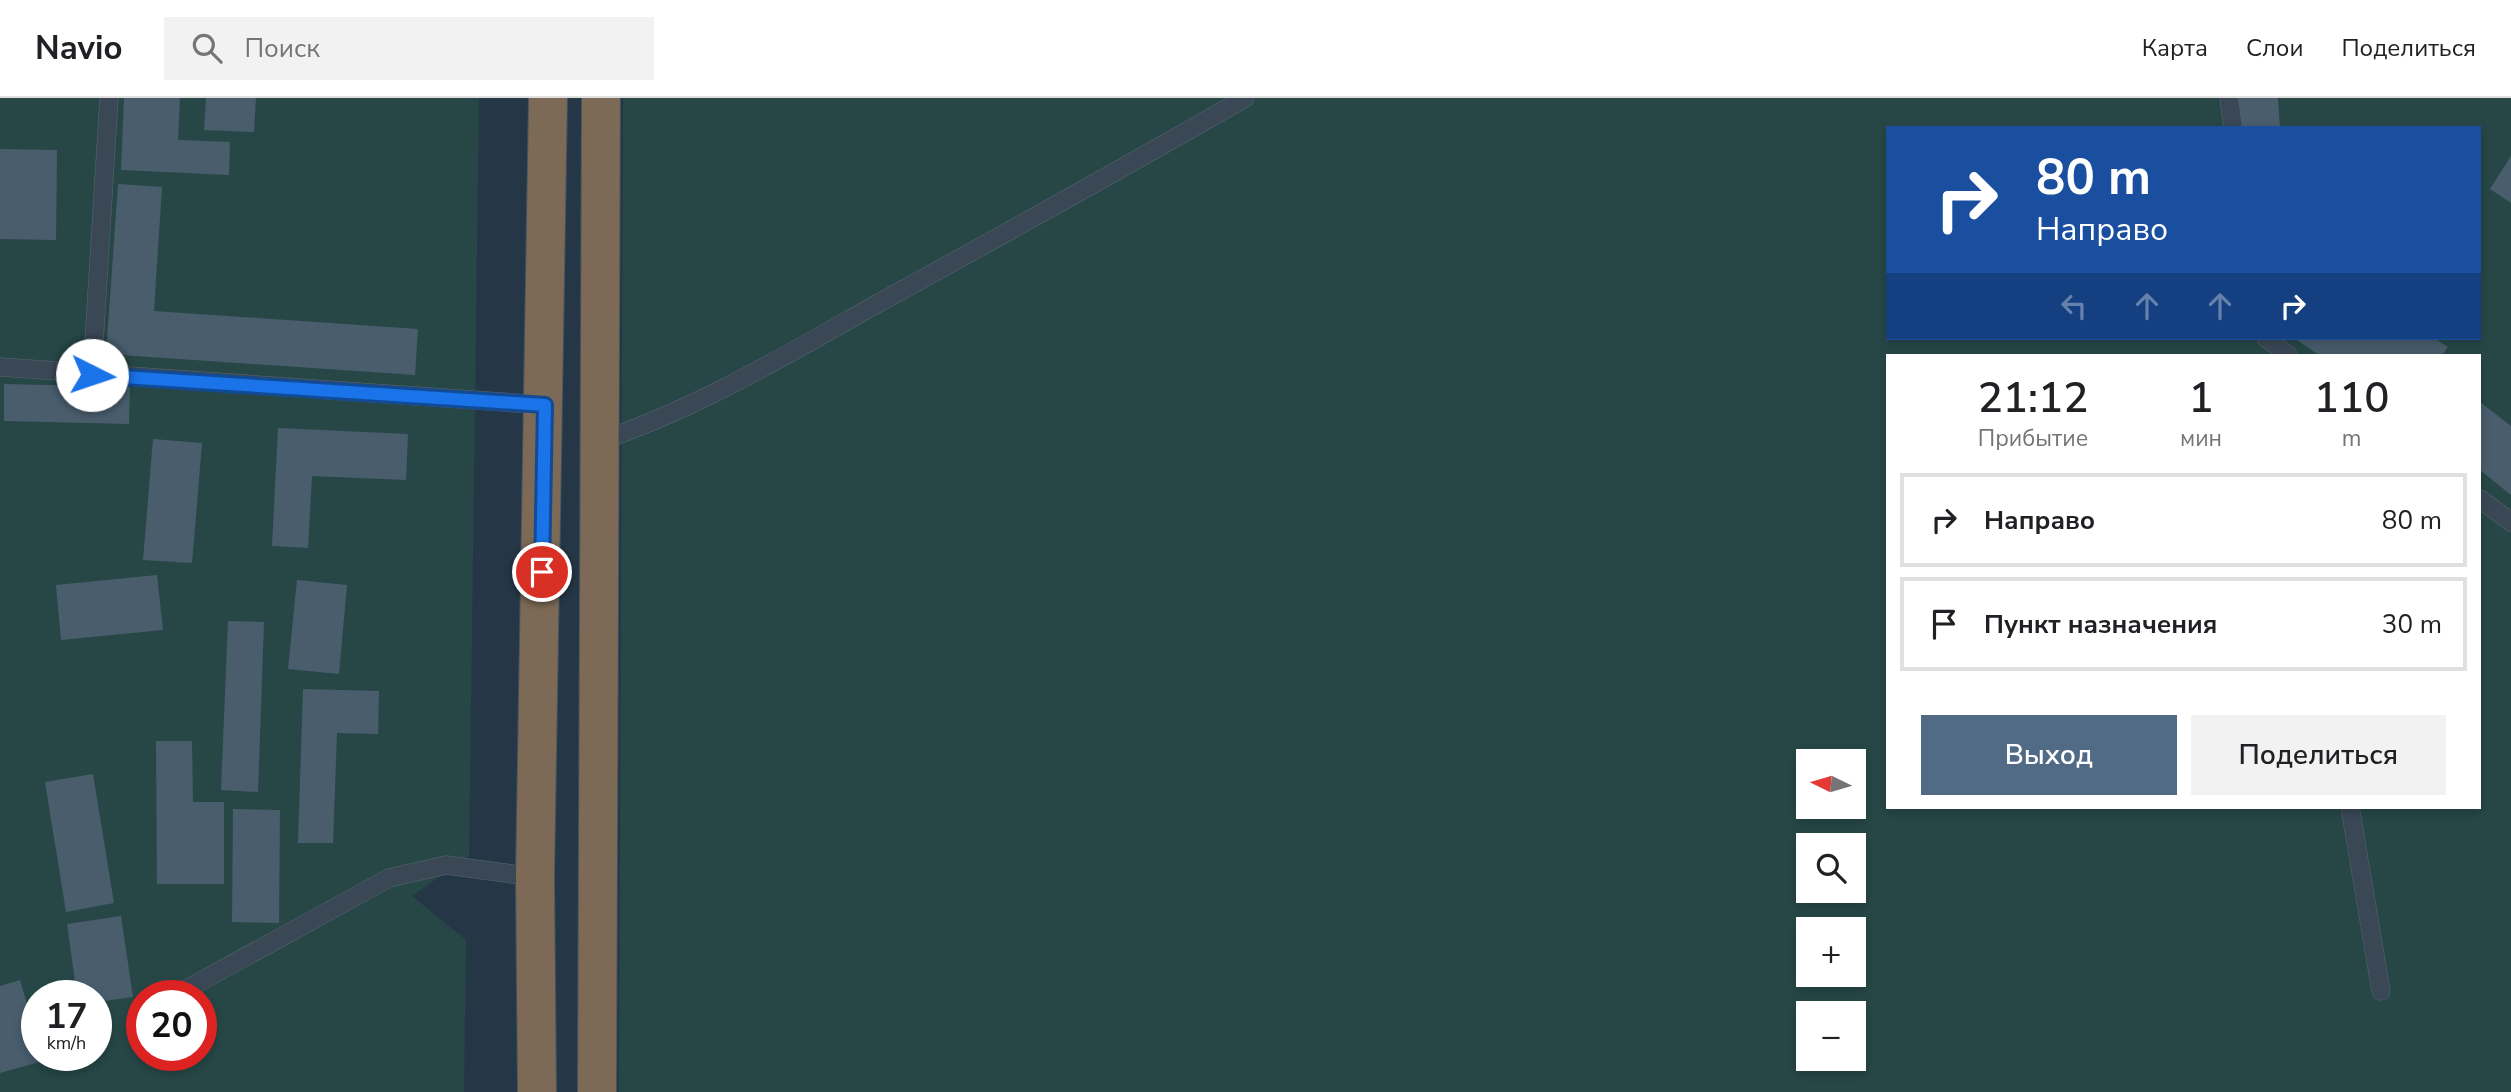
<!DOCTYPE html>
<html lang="ru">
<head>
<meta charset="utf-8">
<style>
  body { margin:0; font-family:"Nunito Sans",sans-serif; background:#f2f2f2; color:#202124; height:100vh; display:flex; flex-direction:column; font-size:26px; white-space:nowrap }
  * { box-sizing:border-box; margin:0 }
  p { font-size:23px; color:#757577 }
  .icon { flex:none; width:38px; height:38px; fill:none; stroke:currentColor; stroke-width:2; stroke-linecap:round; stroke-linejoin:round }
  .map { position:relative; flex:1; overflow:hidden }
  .side { position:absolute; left:1886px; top:256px; width:595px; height:455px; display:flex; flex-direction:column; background:#fff; border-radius:0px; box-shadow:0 4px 10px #0003 }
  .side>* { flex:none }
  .guide { position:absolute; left:1886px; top:28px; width:595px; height:214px; border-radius:0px; box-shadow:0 4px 10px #0003; background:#1a4fa0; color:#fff; overflow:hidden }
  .needle { width:46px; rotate:275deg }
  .fabs { position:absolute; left:1796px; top:651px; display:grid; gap:14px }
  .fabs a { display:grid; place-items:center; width:70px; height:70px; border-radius:0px; background:#fff; box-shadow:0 4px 10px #0003; font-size:35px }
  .speed { position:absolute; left:21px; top:882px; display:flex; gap:14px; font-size:35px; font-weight:700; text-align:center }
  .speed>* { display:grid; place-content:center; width:91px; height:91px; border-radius:50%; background:#fff; box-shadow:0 4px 10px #0003; line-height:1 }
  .speed small { font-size:18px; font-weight:400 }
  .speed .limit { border:10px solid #d22; background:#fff; color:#111 }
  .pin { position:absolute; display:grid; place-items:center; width:60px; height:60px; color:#fff; margin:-30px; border:4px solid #fff; border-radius:50%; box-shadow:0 2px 7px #0007 }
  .me { position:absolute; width:77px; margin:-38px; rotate:94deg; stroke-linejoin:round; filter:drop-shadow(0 0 5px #0008) }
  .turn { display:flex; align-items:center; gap:24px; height:147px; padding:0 35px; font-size:32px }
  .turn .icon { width:91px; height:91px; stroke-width:2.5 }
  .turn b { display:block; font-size:49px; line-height:60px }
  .lanes { display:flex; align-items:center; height:66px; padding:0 35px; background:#0003; justify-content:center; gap:35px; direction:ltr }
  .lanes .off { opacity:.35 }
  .eta { display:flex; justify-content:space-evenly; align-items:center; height:119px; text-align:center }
  .eta b { font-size:42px; font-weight:600; line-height:49px }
  .action { display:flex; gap:14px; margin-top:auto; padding:14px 35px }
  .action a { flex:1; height:80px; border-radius:0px; background:#516b87; color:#fff; font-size:28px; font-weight:600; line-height:80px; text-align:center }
  .action a+a { background:#f2f2f2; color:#202124 }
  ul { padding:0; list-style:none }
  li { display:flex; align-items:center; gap:21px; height:94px; margin:0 14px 10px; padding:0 21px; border:4px solid #e0e0e0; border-radius:0px }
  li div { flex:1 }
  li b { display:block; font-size:26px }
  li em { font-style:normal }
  header { display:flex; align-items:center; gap:42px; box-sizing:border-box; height:98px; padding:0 35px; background:#fff; border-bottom:2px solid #e0e0e0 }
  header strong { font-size:33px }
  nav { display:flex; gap:38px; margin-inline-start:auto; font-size:24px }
  .search { width:490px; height:63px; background:#f2f2f2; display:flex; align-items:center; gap:18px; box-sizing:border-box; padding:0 24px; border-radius:0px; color:#757577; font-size:26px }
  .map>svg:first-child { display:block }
  .green { fill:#274747; fill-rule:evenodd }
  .building { fill:#495d6d }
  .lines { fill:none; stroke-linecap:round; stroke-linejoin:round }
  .lane-casing { stroke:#586673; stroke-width:19 }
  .highway-casing { stroke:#445360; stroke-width:40 }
  .lane { stroke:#3a4856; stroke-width:18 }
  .highway { stroke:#7c6956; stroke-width:38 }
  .route-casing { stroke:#114b97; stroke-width:18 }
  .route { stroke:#1a73e8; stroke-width:12 }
</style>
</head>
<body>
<header>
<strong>Navio</strong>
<div class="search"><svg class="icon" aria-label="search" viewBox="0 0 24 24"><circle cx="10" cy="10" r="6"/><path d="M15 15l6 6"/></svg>Поиск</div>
<nav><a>Карта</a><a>Слои</a><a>Поделиться</a></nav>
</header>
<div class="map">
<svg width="2511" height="994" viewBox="0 0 2511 994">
  <rect width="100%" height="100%" fill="#253747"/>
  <g class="green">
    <path d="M0 0H479L469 758 412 798 466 842 464 994H0ZM37 898H96V957H37ZM142 898H201V957H142Z"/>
    <path d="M623 0H2511V994H619ZM1888 30H2480V240H1888ZM1888 257H2480V709H1888ZM1808 663H1853V709H1808ZM1808 747H1853V793H1808ZM1808 831H1853V877H1808ZM1808 915H1853V961H1808Z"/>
  </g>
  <g class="building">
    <polygon points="124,0 180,0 178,42 230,44 229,77 121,72"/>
    <polygon points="206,0 256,0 254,34 204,32"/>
    <polygon points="2237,0 2278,0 2280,30 2239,30"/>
    <polygon points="0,51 57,52 56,142 0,141"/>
    <polygon points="2511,58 2511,105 2490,91"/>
    <polygon points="118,86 162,89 154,213 418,231 415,277 106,256"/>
    <polygon points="2294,240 2434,240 2448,249 2442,257 2319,257"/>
    <polygon points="4,286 130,289 129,326 4,323"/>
    <polygon points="2480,304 2511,328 2511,397 2480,372"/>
    <polygon points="278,330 408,336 406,382 312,378 308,450 272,448"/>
    <polygon points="153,341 202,345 192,465 143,462"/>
    <polygon points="157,477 163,532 61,542 56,487"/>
    <polygon points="297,482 347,487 339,576 288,571"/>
    <polygon points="228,523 264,524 258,694 221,692"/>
    <polygon points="303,591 379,593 378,636 337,635 333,745 298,745"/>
    <polygon points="156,643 192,643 193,704 224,704 224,786 157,786"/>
    <polygon points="93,676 114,805 66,814 45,684"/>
    <polygon points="233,711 280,712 279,825 232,824"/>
    <polygon points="121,818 133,899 96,904 96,898 77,898 67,826"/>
    <polygon points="20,882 37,940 37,957 41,957 43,963 0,975 0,888"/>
  </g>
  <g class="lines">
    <defs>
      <g id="lane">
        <polyline points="2229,0 2233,30"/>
        <polyline points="2266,240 2288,257"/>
        <polyline points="0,269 545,307"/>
        <polyline points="92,277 109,0"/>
        <path d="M600 343C698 310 786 257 875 207 999 139 1123 70 1245 0"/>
        <polyline points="2480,401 2511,424"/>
        <polyline points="2350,709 2381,893"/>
        <polyline points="183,893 389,780 446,767 535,779"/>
      </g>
      <g id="highway">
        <polyline points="537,994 535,779 548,0"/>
        <polyline points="597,994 601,0"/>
      </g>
    </defs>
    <use href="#lane" class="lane-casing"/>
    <use href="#highway" class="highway-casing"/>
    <use href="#lane" class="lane"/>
    <use href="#highway" class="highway"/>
  </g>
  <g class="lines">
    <defs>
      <polyline id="route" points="92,277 545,307 542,474"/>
    </defs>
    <use href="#route" class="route-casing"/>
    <use href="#route" class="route"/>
  </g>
</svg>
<div class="fabs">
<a><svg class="needle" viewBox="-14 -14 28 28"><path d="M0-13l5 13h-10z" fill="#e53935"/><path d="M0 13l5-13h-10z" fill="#757577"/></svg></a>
<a><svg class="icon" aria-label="search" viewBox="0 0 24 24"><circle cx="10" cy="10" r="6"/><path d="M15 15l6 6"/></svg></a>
<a>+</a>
<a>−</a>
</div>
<div class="speed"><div>17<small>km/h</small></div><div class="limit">20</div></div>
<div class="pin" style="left:542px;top:474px;background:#d93025"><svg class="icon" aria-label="arrive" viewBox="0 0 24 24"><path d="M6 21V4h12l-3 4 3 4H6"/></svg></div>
<svg class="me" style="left:92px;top:277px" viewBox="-20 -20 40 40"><circle r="19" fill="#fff"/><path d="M0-13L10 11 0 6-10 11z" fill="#1a73e8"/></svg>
<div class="guide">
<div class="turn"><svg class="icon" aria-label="right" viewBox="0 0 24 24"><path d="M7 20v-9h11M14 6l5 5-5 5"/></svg><div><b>80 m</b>Направо</div></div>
<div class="lanes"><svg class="icon off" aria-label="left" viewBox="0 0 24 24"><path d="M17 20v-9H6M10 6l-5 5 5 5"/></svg><svg class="icon off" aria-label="ahead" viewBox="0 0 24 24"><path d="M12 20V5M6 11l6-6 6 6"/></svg><svg class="icon off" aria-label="ahead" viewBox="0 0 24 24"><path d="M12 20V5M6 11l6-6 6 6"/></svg><svg class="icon" aria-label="right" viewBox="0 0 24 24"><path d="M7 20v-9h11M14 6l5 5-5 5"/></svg></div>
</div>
<section class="side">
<div class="eta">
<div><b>21:12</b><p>Прибытие</p></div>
<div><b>1</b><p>мин</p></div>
<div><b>110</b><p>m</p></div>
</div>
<ul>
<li><svg class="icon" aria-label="right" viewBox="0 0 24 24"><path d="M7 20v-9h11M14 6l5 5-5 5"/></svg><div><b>Направо</b></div><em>80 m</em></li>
<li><svg class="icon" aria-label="arrive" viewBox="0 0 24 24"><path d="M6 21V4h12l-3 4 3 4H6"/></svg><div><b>Пункт назначения</b></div><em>30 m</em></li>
</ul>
<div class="action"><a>Выход</a><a>Поделиться</a></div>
</section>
</div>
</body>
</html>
